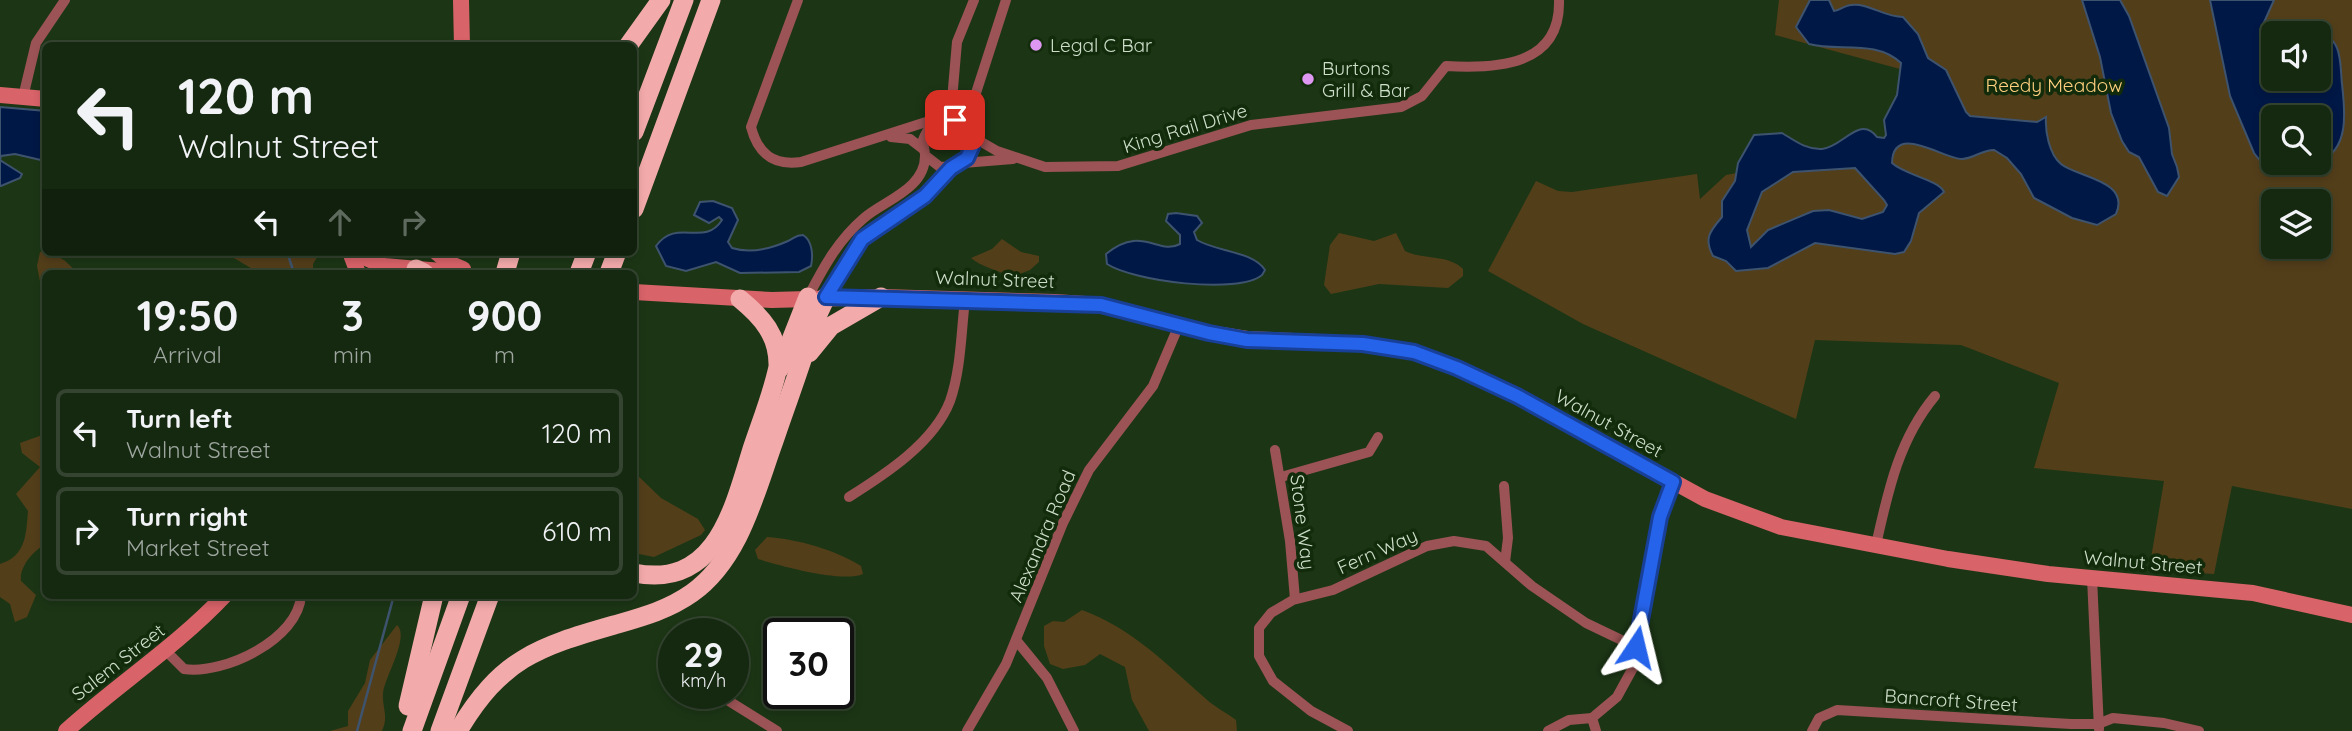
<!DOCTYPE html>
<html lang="en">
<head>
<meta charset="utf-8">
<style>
  body { margin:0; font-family:Quicksand,sans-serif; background:#22341e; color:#f1f3f6; height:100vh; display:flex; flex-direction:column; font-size:26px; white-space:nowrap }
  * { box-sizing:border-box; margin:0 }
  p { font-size:23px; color:#9da69f }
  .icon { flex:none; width:38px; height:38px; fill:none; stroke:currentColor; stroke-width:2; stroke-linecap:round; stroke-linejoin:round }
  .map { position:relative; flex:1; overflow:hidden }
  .side { position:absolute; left:42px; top:270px; width:595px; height:329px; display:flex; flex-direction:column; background:#152810; border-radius:10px; box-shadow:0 4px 10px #0003,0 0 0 2px #344430 }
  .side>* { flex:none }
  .banner { position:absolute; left:42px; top:42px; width:595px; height:214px; border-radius:10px; box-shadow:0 4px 10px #0003,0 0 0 2px #344430; background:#152810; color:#f1f3f6; overflow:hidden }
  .tools { position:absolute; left:2261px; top:21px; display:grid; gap:14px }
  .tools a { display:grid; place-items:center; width:70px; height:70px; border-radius:10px; background:#152810; box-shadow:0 4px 10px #0003,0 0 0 2px #344430; font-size:35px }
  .speed { position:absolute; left:658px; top:618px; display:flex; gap:14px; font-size:35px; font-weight:700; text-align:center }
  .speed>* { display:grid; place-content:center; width:91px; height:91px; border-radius:50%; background:#152810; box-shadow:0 4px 10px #0003,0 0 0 2px #344430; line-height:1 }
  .speed small { font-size:18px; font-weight:400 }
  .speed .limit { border:4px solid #111; border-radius:10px; background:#fff; color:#111 }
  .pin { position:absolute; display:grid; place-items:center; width:60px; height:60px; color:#fff; margin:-30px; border-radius:14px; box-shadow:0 4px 10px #0006 }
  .me { position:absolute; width:77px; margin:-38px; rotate:10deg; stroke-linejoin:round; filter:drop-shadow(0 0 5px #0008) }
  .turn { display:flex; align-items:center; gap:24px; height:147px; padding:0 21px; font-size:32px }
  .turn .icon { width:91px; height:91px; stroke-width:2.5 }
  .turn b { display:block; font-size:49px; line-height:60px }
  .lanes { display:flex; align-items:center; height:66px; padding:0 21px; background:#0003; justify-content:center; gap:35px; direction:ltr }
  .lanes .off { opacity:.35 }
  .eta { display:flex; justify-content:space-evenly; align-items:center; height:119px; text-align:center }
  .eta b { font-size:42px; font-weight:700; line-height:49px }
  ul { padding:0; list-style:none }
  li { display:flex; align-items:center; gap:21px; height:88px; margin:0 14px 10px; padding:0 7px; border:4px solid #344430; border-radius:10px }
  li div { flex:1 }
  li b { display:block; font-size:26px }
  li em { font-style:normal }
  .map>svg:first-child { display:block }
  .green { fill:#533e1a; fill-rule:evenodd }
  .water { fill:#001846; stroke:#3e536e; stroke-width:2; fill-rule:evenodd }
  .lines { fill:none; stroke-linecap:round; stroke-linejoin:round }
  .stream { stroke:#3e536e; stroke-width:2.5 }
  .minor { stroke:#9c5355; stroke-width:10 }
  .secondary { stroke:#d86369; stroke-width:16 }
  .motorway { stroke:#f3aaaa; stroke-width:19 }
  .route-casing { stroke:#184099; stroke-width:18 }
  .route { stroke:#2563eb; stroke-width:12 }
  .poi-dot { fill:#df98f2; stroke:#122c0b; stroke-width:2.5 }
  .labels { text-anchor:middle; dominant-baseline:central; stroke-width:7; stroke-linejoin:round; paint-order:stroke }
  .poi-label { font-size:19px; fill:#cedeca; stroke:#122c0b; text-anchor:start }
  .park-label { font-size:19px; fill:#ffcf7f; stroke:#122c0b }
  .street-label { font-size:19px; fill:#cedeca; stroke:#122c0b }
</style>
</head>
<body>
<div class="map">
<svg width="2352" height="731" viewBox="0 0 2352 731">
  <rect width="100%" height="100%" fill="#1c3615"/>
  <g class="green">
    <path d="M1779 0H2352V509L2232 486 2214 574 2149 570 2164 481 2034 468 2059 383 1961 345 1815 340 1796 419 1583 324 1488 271 1536 181 1558 191 1572 192 1697 174 1700 199 1726 175 1874 148 1900 126V69L1775 35ZM2273 33H2319V79H2273ZM2273 117H2319V163H2273ZM2273 201H2319V247H2273Z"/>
    <path d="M1339 233 1374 241 1396 233 1405 251C1423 260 1448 254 1463 269V276L1448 288 1379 284 1331 294 1324 285 1330 245Z"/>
    <path d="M1002 239 1021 252 1039 256V262L1030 270 1011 277C998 270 981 267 971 258L992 249Z"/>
    <polygon points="45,250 64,260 78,273 46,273 45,307 37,266 40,252"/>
    <polygon points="224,252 318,252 319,254 313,264 313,273 259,273"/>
    <path d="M45 434V505L40 522 45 532V544C34 551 19 566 21 581L36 595 27 617 15 622 10 604 0 597V564C26 556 26 535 28 511L16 494 40 467 22 453 20 443Z"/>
    <polygon points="634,472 661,498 698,519 705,530 701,535 654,557 634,553"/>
    <path d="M767 537C798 539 835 550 861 566L863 574C842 583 781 566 758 559L755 550Z"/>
    <path d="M1082 610C1133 629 1165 663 1205 698 1214 707 1226 712 1236 720L1237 731H1149L1132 700 1125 667 1100 654 1085 665 1063 669 1050 664 1044 646V626L1053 621 1064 622Z"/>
    <path d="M397 625C410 637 385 676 383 693 382 708 389 716 382 731H330L348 726V711L365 683 370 660Z"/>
  </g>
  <g class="water">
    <path d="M1810 0H1829L1834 11C1840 10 1846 5 1851 5 1870 3 1883 17 1903 17L1918 34 1928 58 1946 70 1966 112 1970 116 2037 122 2046 117C2045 131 2049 154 2061 164 2076 177 2131 180 2116 214L2097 225 2072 218 2034 198 2021 174 2007 158 1994 150C1981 150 1973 159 1962 159 1945 160 1893 121 1892 163 1905 175 1939 180 1944 192L1919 213 1911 241 1904 252 1895 254 1815 243 1768 268 1736 271 1726 261 1713 256C1703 238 1711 230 1722 217V201L1735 181 1738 163 1754 135 1782 133C1794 140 1806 150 1822 149 1843 147 1860 114 1877 137L1884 138 1886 135 1884 120 1897 95 1901 63C1876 39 1838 52 1809 44L1796 27ZM1855 168 1884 200 1887 205 1883 212 1862 219 1829 210 1813 211 1768 230 1751 247 1747 230 1762 192 1793 172Z"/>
    <polygon points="2082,0 2120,0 2129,16 2169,128 2172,154 2177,167 2179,177 2167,196 2158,192 2139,157 2129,152 2122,141 2111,113 2100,57"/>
    <path d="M2210 0H2274L2261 29 2266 66 2273 65V79H2319V35C2343 36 2340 67 2342 84 2345 111 2350 149 2319 162V117H2273V163H2317L2278 175 2270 173 2254 153 2230 96Z"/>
    <polygon points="0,107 46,111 45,161 15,154 1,156 0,160 22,174 20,178 1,186 0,186"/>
    <path d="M713 201 732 208 738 220 728 242 732 248C751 254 770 249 788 241 795 238 795 235 803 235 813 241 813 257 811 266L799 272 740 273 716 262 686 271 666 266 656 246C677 217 704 248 722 220L719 217 709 223 694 215 700 202Z"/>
    <path d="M1176 213 1197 216 1202 223 1194 232 1197 240C1217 252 1253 251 1265 270L1262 275C1238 295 1133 281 1107 264L1106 254C1142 224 1158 256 1180 244V235L1166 221 1168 214Z"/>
  </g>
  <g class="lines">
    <g class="stream">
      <polyline points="287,252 294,273"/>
      <polyline points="357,731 394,595"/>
    </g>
    <g class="minor">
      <path d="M798 0 751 127C758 154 773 166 801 162L926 122 933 124"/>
      <polyline points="23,97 36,43 65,0"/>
      <polyline points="943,119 952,100 957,42 974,0"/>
      <polyline points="965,127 1006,0"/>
      <path d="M971 136 997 151 1045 167 1118 166 1251 125 1401 107 1422 96 1446 66C1497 69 1561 66 1559 0"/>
      <polyline points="891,137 910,139 923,149"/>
      <polyline points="963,163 1013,159"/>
      <path d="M808 297C823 268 838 240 864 218 883 201 926 189 925 155 925 150 923 145 923 140 941 91 999 141 957 166L940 167 926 156"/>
      <polyline points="826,297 862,239 925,196 951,168"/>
      <polyline points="1275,450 1290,541 1295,599"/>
      <polyline points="1281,477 1369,452 1378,437"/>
      <polyline points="1504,486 1508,538 1505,562"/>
      <path d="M849 497C884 475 934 443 950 401 961 370 961 333 965 300"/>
      <path d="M1876 545C1888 491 1899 439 1935 396"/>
      <polyline points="2092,578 2099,729"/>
      <polyline points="1016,640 1047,678 1074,731"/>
      <path d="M166 651 184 669C224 675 299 639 301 595"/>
      <polyline points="716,693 777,731"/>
      <polyline points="967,731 1006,664 1063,523 1089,470 1153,386 1179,325"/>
      <polyline points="1348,731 1311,711 1273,681 1259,656 1259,628 1271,613 1293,600 1333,590 1427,546 1454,541 1486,546 1532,586 1586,623 1636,647"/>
      <polyline points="1548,731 1569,720 1592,718"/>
      <polyline points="1596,731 1592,718 1617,697 1634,666 1660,517 1673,482"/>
      <polyline points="1812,731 1819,718 1837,710 2071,724 2098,724 2113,718 2164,723 2199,731"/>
    </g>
    <g class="secondary">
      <polyline points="461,0 462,46"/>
      <polyline points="0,95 46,99"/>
      <polyline points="350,252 358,273"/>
      <polyline points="352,252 384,266 464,273"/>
      <polyline points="436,252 449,263 463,269"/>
      <polyline points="634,292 772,300 881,297 1054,302 1101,305 1209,333 1247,339 1363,344 1414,352 1457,368 1517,396 1705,499 1781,527 1948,559 2048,574 2253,593 2352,615"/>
      <path d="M66 731C118 684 177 646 225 595"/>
    </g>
    <g class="motorway">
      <polyline points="628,46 661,0"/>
      <polyline points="634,132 684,0"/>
      <polyline points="634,209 711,0"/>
      <polyline points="416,269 424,273"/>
      <polyline points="505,273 511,252"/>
      <polyline points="579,273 587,252"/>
      <polyline points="609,273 617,252"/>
      <polyline points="809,353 831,326 881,297"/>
      <polyline points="780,368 808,297"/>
      <path d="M634 573C716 589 733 510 752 449 761 422 772 395 778 367 779 336 762 317 740 299"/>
      <polyline points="408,706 434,595"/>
      <polyline points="412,731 461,595"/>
      <polyline points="440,731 490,595"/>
      <path d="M458 731C501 659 537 647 614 625 642 617 668 610 692 593 740 559 755 493 774 441 787 402 802 364 813 325L826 297"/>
    </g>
  </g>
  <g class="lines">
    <defs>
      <polyline id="route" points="955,120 965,127 971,136 972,147 967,158 951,168 925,196 862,239 826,297 1101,305 1209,333 1247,340 1363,344 1414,352 1457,368 1517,396 1673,482 1660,517 1636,647"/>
    </defs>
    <use href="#route" class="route-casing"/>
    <use href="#route" class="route"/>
  </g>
  <g class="poi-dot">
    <circle cx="1036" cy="45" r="7"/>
    <circle cx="1308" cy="79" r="7"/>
  </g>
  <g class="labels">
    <g class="poi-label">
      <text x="1050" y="45">Legal C Bar</text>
      <text x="1322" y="68">Burtons<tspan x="1322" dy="22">Grill &amp; Bar</tspan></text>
    </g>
    <g class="park-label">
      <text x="2054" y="85">Reedy Meadow</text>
    </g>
    <g class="street-label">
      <text transform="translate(1185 128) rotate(-17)">King Rail Drive</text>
      <text transform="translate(995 279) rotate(2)">Walnut Street</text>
      <text transform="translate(1609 423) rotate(29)">Walnut Street</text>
      <text transform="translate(1303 522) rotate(83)">Stone Way</text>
      <text transform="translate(1042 536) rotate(-67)">Alexandra Road</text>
      <text transform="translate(1377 551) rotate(-24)">Fern Way</text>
      <text transform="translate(2143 562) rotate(5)">Walnut Street</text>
      <text transform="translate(118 662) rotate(-38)">Salem Street</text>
      <text transform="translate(1951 700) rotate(4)">Bancroft Street</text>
    </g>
  </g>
</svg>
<div class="tools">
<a><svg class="icon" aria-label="sound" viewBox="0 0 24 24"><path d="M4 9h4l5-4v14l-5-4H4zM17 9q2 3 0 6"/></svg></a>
<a><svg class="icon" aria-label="search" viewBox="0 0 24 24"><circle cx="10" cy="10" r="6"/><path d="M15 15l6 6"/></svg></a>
<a><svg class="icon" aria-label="layers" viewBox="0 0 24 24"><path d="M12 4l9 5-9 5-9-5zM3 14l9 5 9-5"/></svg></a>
</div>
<div class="speed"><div>29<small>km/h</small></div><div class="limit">30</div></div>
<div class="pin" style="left:955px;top:120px;background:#d93025"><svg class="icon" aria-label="arrive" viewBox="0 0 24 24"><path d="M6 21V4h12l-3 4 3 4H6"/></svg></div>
<svg class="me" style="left:1636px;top:647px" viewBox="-20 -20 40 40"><path d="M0-17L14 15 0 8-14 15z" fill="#2563eb" stroke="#fff" stroke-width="4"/></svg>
<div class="banner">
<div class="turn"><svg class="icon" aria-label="left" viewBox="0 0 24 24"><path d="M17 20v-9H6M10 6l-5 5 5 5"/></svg><div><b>120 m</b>Walnut Street</div></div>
<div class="lanes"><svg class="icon" aria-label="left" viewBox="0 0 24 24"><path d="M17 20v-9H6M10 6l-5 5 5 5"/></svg><svg class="icon off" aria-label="ahead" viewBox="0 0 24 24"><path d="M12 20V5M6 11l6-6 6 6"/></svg><svg class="icon off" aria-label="right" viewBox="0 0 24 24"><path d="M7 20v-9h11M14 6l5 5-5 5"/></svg></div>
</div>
<section class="side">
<div class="eta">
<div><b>19:50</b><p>Arrival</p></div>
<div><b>3</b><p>min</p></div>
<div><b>900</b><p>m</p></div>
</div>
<ul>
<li><svg class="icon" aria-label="left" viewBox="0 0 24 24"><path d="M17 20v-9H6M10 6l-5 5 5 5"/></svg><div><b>Turn left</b><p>Walnut Street</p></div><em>120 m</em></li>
<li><svg class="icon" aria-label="right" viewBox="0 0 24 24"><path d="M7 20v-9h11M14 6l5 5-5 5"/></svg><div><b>Turn right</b><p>Market Street</p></div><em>610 m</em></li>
</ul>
</section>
</div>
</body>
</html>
